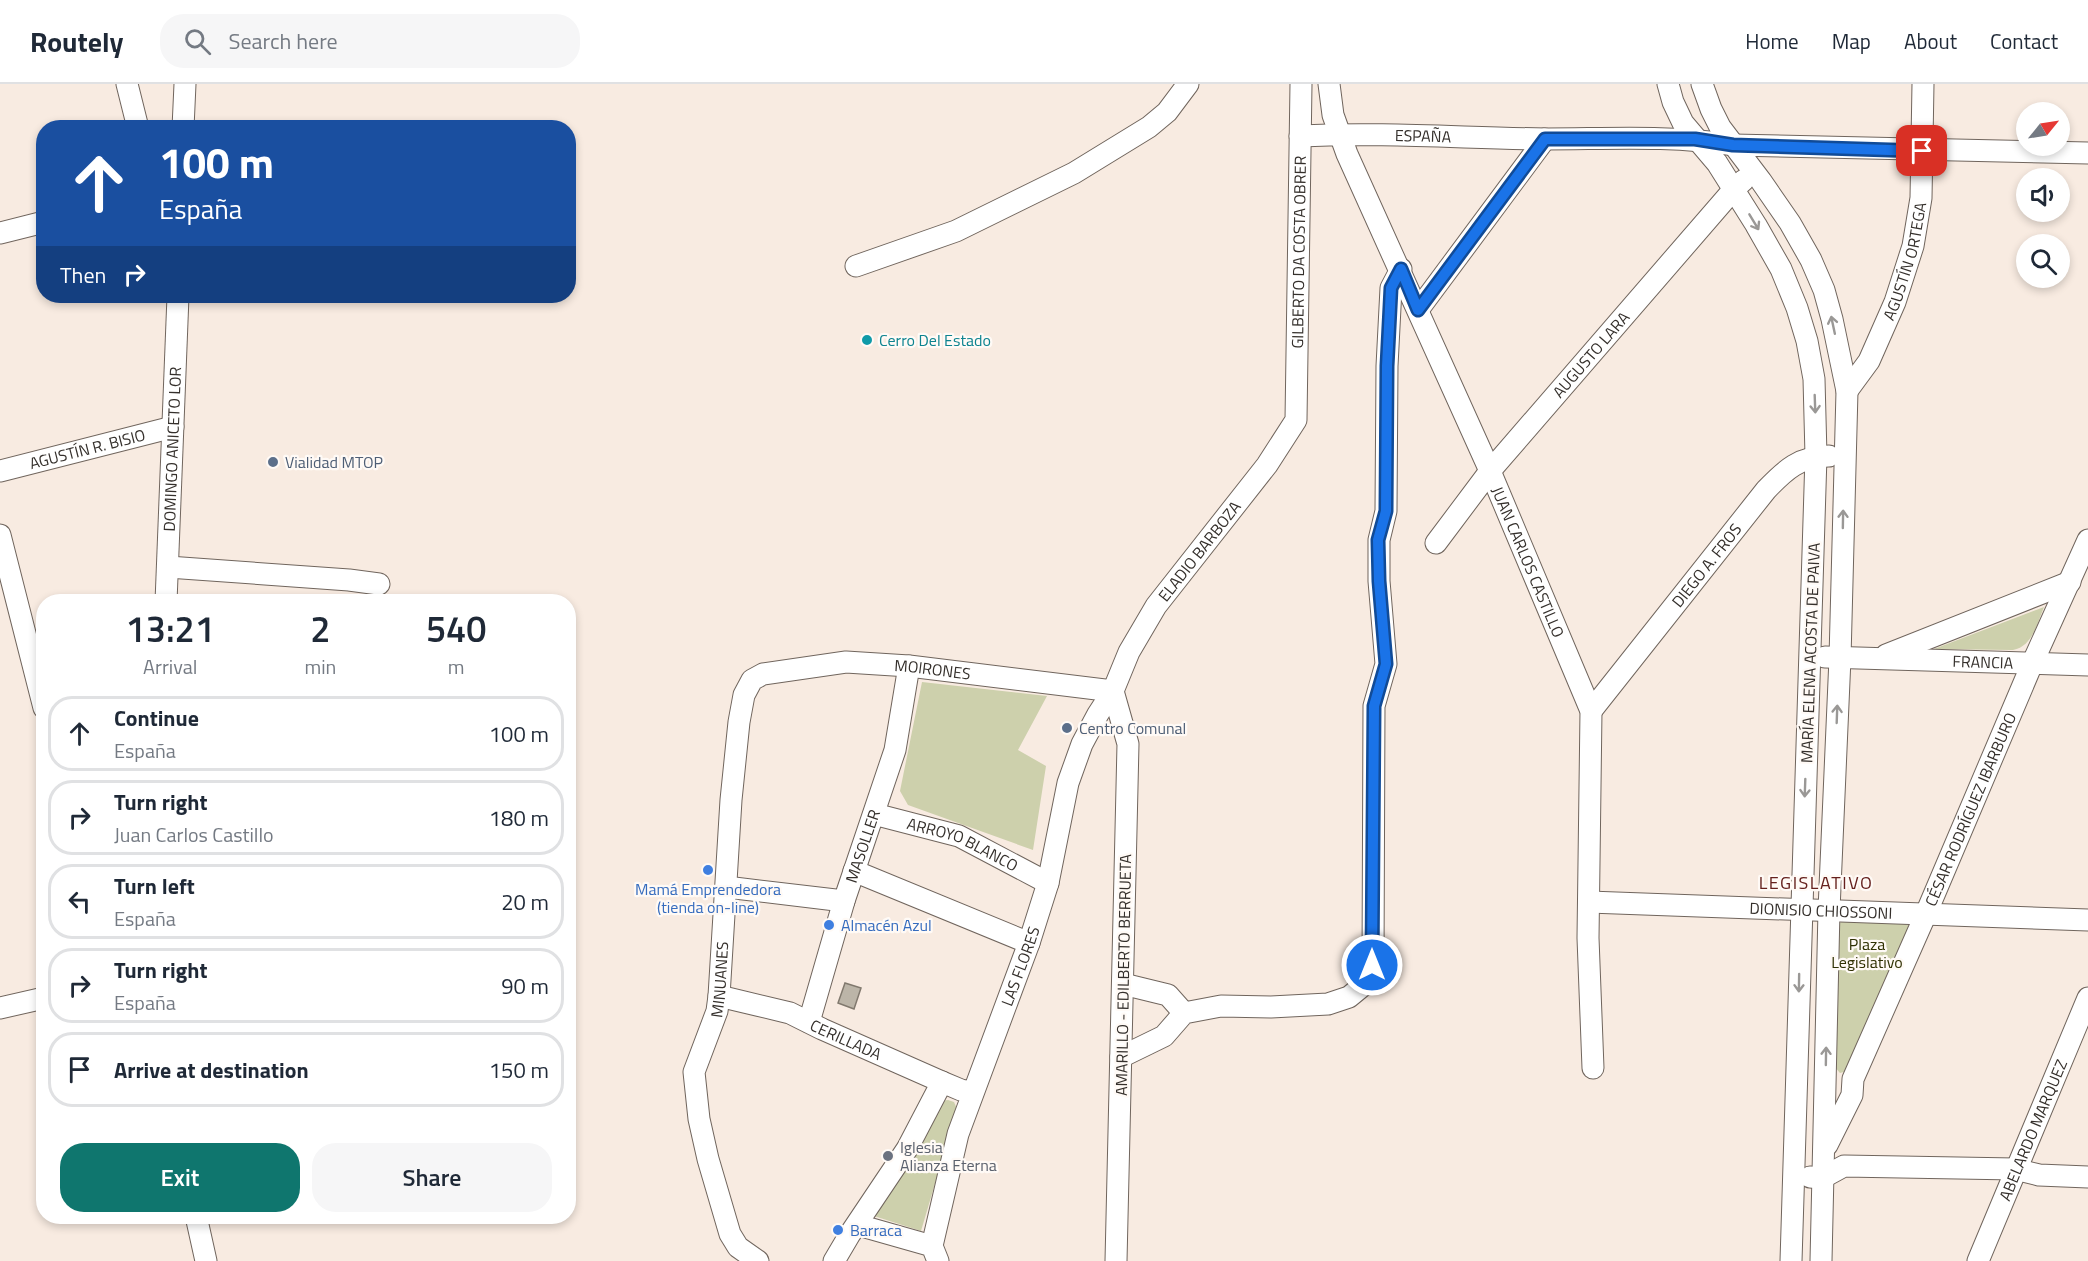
<!DOCTYPE html>
<html lang="en">
<head>
<meta charset="utf-8">
<style>
  body { margin:0; font-family:"Titillium Web",sans-serif; background:#f6f6f7; color:#1f2937; height:100vh; display:flex; flex-direction:column; font-size:22px; white-space:nowrap }
  * { box-sizing:border-box; margin:0 }
  p { font-size:20px; color:#747a83 }
  .icon { flex:none; width:33px; height:33px; fill:none; stroke:currentColor; stroke-width:2; stroke-linecap:round; stroke-linejoin:round }
  .map { position:relative; flex:1; overflow:hidden }
  .sheet { position:absolute; left:36px; top:510px; width:540px; height:630px; display:flex; flex-direction:column; background:#fff; border-radius:24px; box-shadow:0 3px 9px #0003 }
  .sheet>* { flex:none }
  .top-card { position:absolute; left:36px; top:36px; width:540px; height:183px; border-radius:24px; box-shadow:0 3px 9px #0003; background:#1a4fa0; color:#fff; overflow:hidden }
  .needle { width:39px; rotate:60deg }
  .buttons { position:absolute; left:2016px; top:18px; display:grid; gap:12px }
  .buttons a { display:grid; place-items:center; width:54px; height:54px; border-radius:50%; background:#fff; box-shadow:0 3px 9px #0003; font-size:30px }
  .pin { position:absolute; display:grid; place-items:center; width:51px; height:51px; color:#fff; margin:-26px; border-radius:12px; box-shadow:0 3px 9px #0006 }
  .me { position:absolute; width:66px; margin:-33px; rotate:0deg; stroke-linejoin:round; filter:drop-shadow(0 0 4px #0008) }
  .turn { display:flex; align-items:center; gap:21px; height:126px; padding:0 24px; font-size:27px }
  .turn .icon { width:78px; height:78px; stroke-width:2.5 }
  .turn b { display:block; font-size:42px; line-height:51px }
  .then { display:flex; align-items:center; height:57px; padding:0 24px; background:#0003; gap:12px; font-size:22px }
  .eta { display:flex; justify-content:space-evenly; align-items:center; height:102px; text-align:center }
  .eta b { font-size:36px; font-weight:600; line-height:42px }
  .button { display:flex; gap:12px; margin-top:auto; padding:12px 24px }
  .button a { flex:1; height:69px; border-radius:24px; background:#0f766e; color:#fff; font-size:24px; font-weight:600; line-height:69px; text-align:center }
  .button a+a { background:#f6f6f7; color:#1f2937 }
  ul { padding:0; list-style:none }
  li { display:flex; align-items:center; gap:18px; height:75px; margin:0 12px 9px; padding:0 12px; border:3px solid #e0e1e3; border-radius:24px }
  li div { flex:1 }
  li b { display:block; font-size:22px }
  li em { font-style:normal }
  header { display:flex; align-items:center; gap:36px; box-sizing:border-box; height:84px; padding:0 30px; background:#fff; border-bottom:2px solid #e0e1e3 }
  header strong { font-size:28px }
  nav { display:flex; gap:33px; margin-inline-start:auto; font-size:21px }
  .search { width:420px; height:54px; background:#f6f6f7; display:flex; align-items:center; gap:15px; box-sizing:border-box; padding:0 21px; border-radius:24px; color:#747a83; font-size:22px }
  .map>svg:first-child { display:block }
  .green { fill:#cdd0ac }
  .building { fill:#bcb5a8; stroke:#81796e; stroke-width:1.5 }
  .lines { fill:none; stroke-linecap:round; stroke-linejoin:round }
  .minor-casing { stroke:#70655d; stroke-width:23 }
  .minor { stroke:#fff; stroke-width:21 }
  .oneway { stroke:#9a9896 }
  .route-casing { stroke:#114b97; stroke-width:15 }
  .route { stroke:#1a73e8; stroke-width:10 }
  .culture-dot { fill:#0f9aa8; stroke:#fffaf6; stroke-width:2 }
  .service-dot { fill:#5c6f8a; stroke:#fffaf6; stroke-width:2 }
  .shop-dot { fill:#3f7fe0; stroke:#fffaf6; stroke-width:2 }
  .worship-dot { fill:#6b7280; stroke:#fffaf6; stroke-width:2 }
  .labels { text-anchor:middle; dominant-baseline:central; stroke-width:4.5; stroke-linejoin:round; paint-order:stroke }
  .street-label { font-size:16px; fill:#35302c; stroke:#fffaf6 }
  .culture-label { font-size:16px; fill:#0d838f; stroke:#fffaf6; text-anchor:start }
  .service-label { font-size:16px; fill:#4e5e75; stroke:#fffaf6; text-anchor:start }
  .shop-label { font-size:16px; fill:#366cbe; stroke:#fffaf6; text-anchor:start }
  .park-label { font-size:16px; fill:#303103; stroke:#fffaf6 }
  .worship-label { font-size:16px; fill:#5b616d; stroke:#fffaf6; text-anchor:start }
  .neighbourhood-label { font-size:18px; letter-spacing:1.5px; fill:#65201d; stroke:#fffaf6 }
</style>
</head>
<body>
<header>
<strong>Routely</strong>
<div class="search"><svg class="icon" aria-label="search" viewBox="0 0 24 24"><circle cx="10" cy="10" r="6"/><path d="M15 15l6 6"/></svg>Search here</div>
<nav><a>Home</a><a>Map</a><a>About</a><a>Contact</a></nav>
</header>
<div class="map">
<svg width="2088" height="1177" viewBox="0 0 2088 1177">
  <rect width="100%" height="100%" fill="#f8ebe1"/>
  <g class="green">
    <path d="M2044 523C2037 540 2032 563 2013 566L1934 565Z"/>
    <polygon points="922,598 1047,612 1018,666 1046,682 1033,766 908,721 900,707"/>
    <polygon points="1844,836 1902,838 1908,841 1909,848 1847,987 1840,989 1834,982 1837,841"/>
    <polygon points="948,1016 954,1018 957,1025 921,1147 874,1132 940,1017"/>
  </g>
  <polygon class="building" points="845,899 861,904 854,925 838,919"/>
  <g class="lines">
    <defs>
      <g id="minor">
        <polyline points="127,0 138,44"/>
        <path id="s1" d="M1329 0 1333 31 1347 70 1490 387 1591 627 1588 854 1593 984"/>
        <polyline points="1668,0 1673,18 1683,39 1717,79 1756,141 1781,185 1797,224 1807,257 1814,295 1816,372 1791,1177"/>
        <polyline points="1702,0 1711,25 1720,43 1761,97 1790,139 1811,176 1824,206 1832,235 1847,307 1840,574 1829,826 1821,1177"/>
        <polyline points="183,44 185,0"/>
        <path id="s2" d="M1300 52C1382 48 1464 54 1546 55 1609 55 1671 51 1733 61L2088 69"/>
        <polyline points="0,149 44,138"/>
        <polyline points="856,182 956,147 1074,89 1149,43 1167,28 1188,0"/>
        <polyline points="1418,226 1545,55"/>
        <path id="s3" d="M1847 307 1869 277 1895 218 1913 162 1921 114 1923 0"/>
        <path id="s4" d="M0 387 173 343"/>
        <polyline points="0,451 44,624"/>
        <path id="s5" d="M1436 459 1490 387 1734 105 1744 96"/>
        <polyline points="168,483 349,496 379,500"/>
        <path id="s6" d="M166 518 178 212"/>
        <polyline points="1886,571 2070,498"/>
        <path id="s7" d="M1825 573 2088 581"/>
        <polyline points="1113,607 1128,660 1116,1177"/>
        <path id="s8" d="M1591 627 1766 406C1785 386 1800 372 1829 372"/>
        <path id="s9" d="M874 730 959 752 1048 799"/>
        <polyline points="854,787 1029,859"/>
        <polyline points="726,803 844,817"/>
        <path id="s10" d="M1589 818 2088 836"/>
        <polyline points="1123,900 1168,911 1184,929"/>
        <path id="s11" d="M719 912 790 929 822 945 942 998 961 1006 972 1008"/>
        <polyline points="0,924 44,914"/>
        <path id="s12" d="M809 938 844 817 895 666 909 582"/>
        <polyline points="1121,973 1164,952 1184,929 1221,922 1271,923 1328,920 1349,913 1366,899 1373,881 1374,622 1386,580 1379,497 1379,456 1386,427 1387,282 1391,204 1401,185"/>
        <path id="s13" d="M1827 1061 1852 1011 1853 995 1925 832 2032 580 2088 456"/>
        <polyline points="1810,1093 1822,1094 1844,1082 2015,1085 2039,1091 2088,1093"/>
        <polyline points="196,1132 206,1177"/>
        <polyline points="858,1141 932,1162 938,1177"/>
        <path id="s14" d="M932 1162 958 1050 1029 859 1048 799 1068 699 1082 660 1098 630 1113 607 1129 568 1156 522 1267 381 1296 336 1301 0"/>
        <path id="s15" d="M758 1177 738 1163 730 1150 708 1075 699 1035 694 988 717 927 719 912 731 716 739 638 744 611 752 596 763 590 846 578 909 582 1113 607"/>
        <polyline points="834,1177 850,1150 907,1065 942,998"/>
        <path id="s16" d="M1978 1177 2088 914"/>
      </g>
    </defs>
    <use href="#minor" class="minor-casing"/>
    <use href="#minor" class="minor"/>
  </g>
  <defs><path id="oneway-shaft" d="M-6 0H5M1.5-3L5.5 0L1.5 3" fill="none" stroke-width="1.6" stroke-linecap="round" stroke-linejoin="round" transform="scale(1.5)"/></defs>
  <g class="oneway">
    <use href="#oneway-shaft" transform="translate(1754 138) rotate(59)"/>
    <use href="#oneway-shaft" transform="translate(1833 241) rotate(-102)"/>
    <use href="#oneway-shaft" transform="translate(1815 320) rotate(88)"/>
    <use href="#oneway-shaft" transform="translate(1843 435) rotate(-89)"/>
    <use href="#oneway-shaft" transform="translate(1837 630) rotate(-88)"/>
    <use href="#oneway-shaft" transform="translate(1805 704) rotate(92)"/>
    <use href="#oneway-shaft" transform="translate(1799 899) rotate(91)"/>
    <use href="#oneway-shaft" transform="translate(1826 972) rotate(-89)"/>
  </g>
  <g class="lines">
    <defs>
      <polyline id="route" points="1372,881 1374,622 1386,580 1379,497 1378,456 1386,427 1387,282 1391,204 1401,185 1418,226 1545,55 1695,55 1733,61 1922,67"/>
    </defs>
    <use href="#route" class="route-casing"/>
    <use href="#route" class="route"/>
  </g>
  <circle class="culture-dot" cx="867" cy="256" r="6"/>
  <g class="service-dot">
    <circle cx="273" cy="378" r="6"/>
    <circle cx="1067" cy="644" r="6"/>
  </g>
  <g class="shop-dot">
    <circle cx="708" cy="786" r="6"/>
    <circle cx="829" cy="841" r="6"/>
    <circle cx="838" cy="1146" r="6"/>
  </g>
  <circle class="worship-dot" cx="888" cy="1072" r="6"/>
  <g class="labels">
    <g class="street-label">
      <text stroke="none"><textPath href="#s2" startOffset="123">ESPAÑA</textPath></text>
      <text stroke="none"><textPath href="#s14" startOffset="1083">GILBERTO DA COSTA OBRER</textPath></text>
      <text stroke="none"><textPath href="#s3" startOffset="144">AGUSTÍN ORTEGA</textPath></text>
      <text stroke="none"><textPath href="#s5" startOffset="244">AUGUSTO LARA</textPath></text>
      <text stroke="none"><textPath href="#s4" startOffset="90">AGUSTÍN R. BISIO</textPath></text>
      <text stroke="none"><textPath href="#s6" startOffset="153">DOMINGO ANICETO LOR</textPath></text>
      <text stroke="none"><textPath href="#s14" startOffset="752">ELADIO BARBOZA</textPath></text>
      <text stroke="none"><textPath href="#s1" startOffset="519">JUAN CARLOS CASTILLO</textPath></text>
      <text stroke="none"><textPath href="#s8" startOffset="186">DIEGO A. FROS</textPath></text>
      <text transform="translate(1810 569) rotate(-88)">MARÍA ELENA ACOSTA DE PAIVA</text>
      <text stroke="none"><textPath href="#s7" startOffset="158">FRANCIA</textPath></text>
      <text stroke="none"><textPath href="#s15" startOffset="789">MOIRONES</textPath></text>
      <text stroke="none"><textPath href="#s13" startOffset="366">CÉSAR RODRÍGUEZ IBARBURO</textPath></text>
      <text stroke="none"><textPath href="#s12" startOffset="184">MASOLLER</textPath></text>
      <text stroke="none"><textPath href="#s9" startOffset="94">ARROYO BLANCO</textPath></text>
      <text stroke="none"><textPath href="#s10" startOffset="232">DIONISIO CHIOSSONI</textPath></text>
      <text stroke="none"><textPath href="#s14" startOffset="294">LAS FLORES</textPath></text>
      <text transform="translate(1123 891) rotate(-89)">AMARILLO - EDILBERTO BERRUETA</text>
      <text stroke="none"><textPath href="#s15" startOffset="303">MINUANES</textPath></text>
      <text stroke="none"><textPath href="#s11" startOffset="135">CERILLADA</textPath></text>
      <text stroke="none"><textPath href="#s16" startOffset="142">ABELARDO MARQUEZ</textPath></text>
    </g>
    <g class="culture-label">
      <text x="879" y="256">Cerro Del Estado</text>
    </g>
    <g class="service-label">
      <text x="285" y="378">Vialidad MTOP</text>
      <text x="1079" y="644">Centro Comunal</text>
    </g>
    <g class="shop-label">
      <text x="708" y="805" text-anchor="middle">Mamá Emprendedora<tspan x="708" dy="18">(tienda on-line)</tspan></text>
      <text x="841" y="841">Almacén Azul</text>
      <text x="850" y="1146">Barraca</text>
    </g>
    <g class="park-label">
      <text x="1867" y="860">Plaza<tspan x="1867" dy="18">Legislativo</tspan></text>
    </g>
    <g class="worship-label">
      <text x="900" y="1063">Iglesia<tspan x="900" dy="18">Alianza Eterna</tspan></text>
    </g>
    <g class="neighbourhood-label">
      <text x="1816" y="798">LEGISLATIVO</text>
    </g>
  </g>
</svg>
<div class="buttons">
<a><svg class="needle" viewBox="-14 -14 28 28"><path d="M0-13l5 13h-10z" fill="#e53935"/><path d="M0 13l5-13h-10z" fill="#747a83"/></svg></a>
<a><svg class="icon" aria-label="sound" viewBox="0 0 24 24"><path d="M4 9h4l5-4v14l-5-4H4zM17 9q2 3 0 6"/></svg></a>
<a><svg class="icon" aria-label="search" viewBox="0 0 24 24"><circle cx="10" cy="10" r="6"/><path d="M15 15l6 6"/></svg></a>
</div>
<div class="pin" style="left:1922px;top:67px;background:#d93025"><svg class="icon" aria-label="arrive" viewBox="0 0 24 24"><path d="M6 21V4h12l-3 4 3 4H6"/></svg></div>
<svg class="me" style="left:1372px;top:881px" viewBox="-20 -20 40 40"><circle r="17" fill="#1a73e8" stroke="#fff" stroke-width="3"/><path d="M0-11L8 9 0 5-8 9z" fill="#fff"/></svg>
<div class="top-card">
<div class="turn"><svg class="icon" aria-label="ahead" viewBox="0 0 24 24"><path d="M12 20V5M6 11l6-6 6 6"/></svg><div><b>100 m</b>España</div></div>
<div class="then">Then<svg class="icon" aria-label="right" viewBox="0 0 24 24"><path d="M7 20v-9h11M14 6l5 5-5 5"/></svg></div>
</div>
<section class="sheet">
<div class="eta">
<div><b>13:21</b><p>Arrival</p></div>
<div><b>2</b><p>min</p></div>
<div><b>540</b><p>m</p></div>
</div>
<ul>
<li><svg class="icon" aria-label="ahead" viewBox="0 0 24 24"><path d="M12 20V5M6 11l6-6 6 6"/></svg><div><b>Continue</b><p>España</p></div><em>100 m</em></li>
<li><svg class="icon" aria-label="right" viewBox="0 0 24 24"><path d="M7 20v-9h11M14 6l5 5-5 5"/></svg><div><b>Turn right</b><p>Juan Carlos Castillo</p></div><em>180 m</em></li>
<li><svg class="icon" aria-label="left" viewBox="0 0 24 24"><path d="M17 20v-9H6M10 6l-5 5 5 5"/></svg><div><b>Turn left</b><p>España</p></div><em>20 m</em></li>
<li><svg class="icon" aria-label="right" viewBox="0 0 24 24"><path d="M7 20v-9h11M14 6l5 5-5 5"/></svg><div><b>Turn right</b><p>España</p></div><em>90 m</em></li>
<li><svg class="icon" aria-label="arrive" viewBox="0 0 24 24"><path d="M6 21V4h12l-3 4 3 4H6"/></svg><div><b>Arrive at destination</b></div><em>150 m</em></li>
</ul>
<div class="button"><a>Exit</a><a>Share</a></div>
</section>
</div>
</body>
</html>
